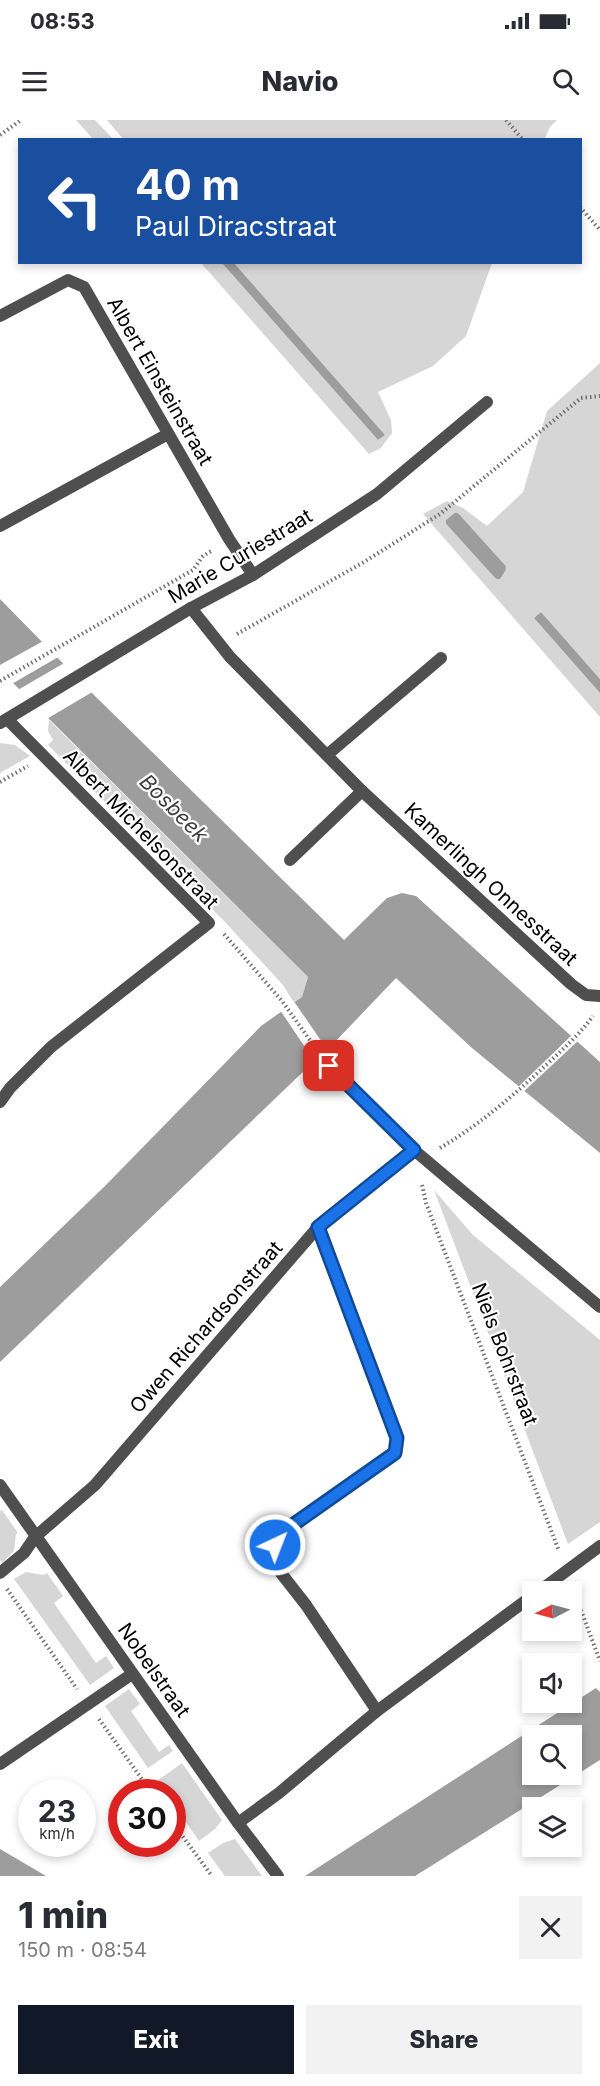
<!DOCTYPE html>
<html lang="en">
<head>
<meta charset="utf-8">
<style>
  body { margin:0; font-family:Inter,sans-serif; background:#f2f2f3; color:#2b2b33; height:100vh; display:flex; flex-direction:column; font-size:22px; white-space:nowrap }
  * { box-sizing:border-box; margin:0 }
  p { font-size:20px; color:#7c7c81 }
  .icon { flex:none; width:33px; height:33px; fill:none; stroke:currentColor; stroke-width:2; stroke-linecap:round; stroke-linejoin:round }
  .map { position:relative; height:1756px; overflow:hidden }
  .details { display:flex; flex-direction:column; background:#fff; flex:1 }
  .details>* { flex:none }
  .hud { position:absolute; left:18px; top:18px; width:564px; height:126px; border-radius:0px; box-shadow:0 3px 9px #0003; background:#1a4fa0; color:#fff; overflow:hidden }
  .needle { width:39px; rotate:264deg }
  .fabs { position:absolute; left:522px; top:1461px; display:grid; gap:12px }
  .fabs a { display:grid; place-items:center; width:60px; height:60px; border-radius:0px; background:#fff; box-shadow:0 3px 9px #0003; font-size:30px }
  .speed { position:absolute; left:18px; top:1659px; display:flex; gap:12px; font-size:30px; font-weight:700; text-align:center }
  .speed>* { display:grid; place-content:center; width:78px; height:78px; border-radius:50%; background:#fff; box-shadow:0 3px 9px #0003; line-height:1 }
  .speed small { font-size:15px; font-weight:400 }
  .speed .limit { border:9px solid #d22; background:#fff; color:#111 }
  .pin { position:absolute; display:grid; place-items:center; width:51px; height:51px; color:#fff; margin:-26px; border-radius:12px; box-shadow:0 3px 9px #0006 }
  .me { position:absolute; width:66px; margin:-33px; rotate:43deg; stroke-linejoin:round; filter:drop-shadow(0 0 4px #0008) }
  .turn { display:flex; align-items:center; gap:21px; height:126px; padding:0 18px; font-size:27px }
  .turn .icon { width:78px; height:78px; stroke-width:2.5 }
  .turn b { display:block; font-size:42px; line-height:51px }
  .round { display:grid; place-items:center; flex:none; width:63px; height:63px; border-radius:0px; background:#f2f2f3 }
  .overview { display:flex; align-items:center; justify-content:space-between; height:102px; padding:0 18px }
  h1 { font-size:36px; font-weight:800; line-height:45px }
  .action { display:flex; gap:12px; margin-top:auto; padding:12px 18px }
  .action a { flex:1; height:69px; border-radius:0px; background:#111827; color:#fff; font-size:24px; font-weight:800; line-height:69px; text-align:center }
  .action a+a { background:#f2f2f3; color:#2b2b33 }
  .status { display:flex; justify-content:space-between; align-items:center; height:42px; padding:0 30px; background:#fff; direction:ltr }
  .status svg { height:16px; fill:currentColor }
  header { display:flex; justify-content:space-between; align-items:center; height:78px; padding:0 18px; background:#fff; font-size:27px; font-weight:800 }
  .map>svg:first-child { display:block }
  .green { fill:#d6d6d6 }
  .water { fill:#9d9d9d; fill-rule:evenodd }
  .pier { fill:#fff }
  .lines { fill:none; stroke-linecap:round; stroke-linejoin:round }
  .stream { stroke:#9d9d9d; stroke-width:8 }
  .path { stroke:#717171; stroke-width:4; stroke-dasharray:1.5 3; stroke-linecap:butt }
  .service { stroke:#4f4f4f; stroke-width:12 }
  .minor { stroke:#4f4f4f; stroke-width:12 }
  .route-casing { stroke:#114b97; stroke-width:15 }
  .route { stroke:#1a73e8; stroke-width:10 }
  .labels { text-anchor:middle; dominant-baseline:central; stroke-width:4.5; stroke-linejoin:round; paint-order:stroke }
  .street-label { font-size:20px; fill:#000; stroke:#fff }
  .water-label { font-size:21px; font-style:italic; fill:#3e3e3e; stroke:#fff }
</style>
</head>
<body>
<div class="status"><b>08:53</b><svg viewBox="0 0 49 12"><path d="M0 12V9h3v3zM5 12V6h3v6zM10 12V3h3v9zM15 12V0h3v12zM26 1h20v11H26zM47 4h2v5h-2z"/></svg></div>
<header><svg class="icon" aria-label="menu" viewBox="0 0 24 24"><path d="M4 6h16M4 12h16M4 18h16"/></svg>Navio<svg class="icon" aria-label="search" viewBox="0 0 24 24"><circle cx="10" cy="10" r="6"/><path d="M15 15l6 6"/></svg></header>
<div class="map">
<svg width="600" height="1756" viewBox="0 0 600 1756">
  <rect width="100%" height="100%" fill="#fff"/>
  <g class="green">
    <polygon points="76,0 95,0 113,19 93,19"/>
    <polygon points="107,0 557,0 550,7 544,20 124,20"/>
    <polygon points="201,143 222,143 378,320 385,315 234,143 492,143 466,216 433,246 378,272 391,300 392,313 381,328 369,334"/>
    <polygon points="600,243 600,559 541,492 534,498 600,573 600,597 423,394 447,381 463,388 487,406 523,372 547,291"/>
    <polygon points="49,600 308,857 302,877 294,883 283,865 224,801 48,625 53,620 48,611"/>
    <polygon points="0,623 15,625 30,636 0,653"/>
    <polygon points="434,1070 473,1115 600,1220 600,1402 568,1424"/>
    <polygon points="2,1390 18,1413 16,1414 14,1431 2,1443 0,1440 0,1391"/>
    <polygon points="26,1452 44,1455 47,1453 63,1476 54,1483 96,1543 106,1536 114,1548 90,1565 14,1459"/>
    <polygon points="129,1569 140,1584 131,1591 159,1632 169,1625 173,1631 148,1648 105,1586"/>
    <polygon points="182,1643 222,1700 215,1709 199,1721 173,1683 172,1672 165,1672 157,1661"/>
    <polygon points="235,1719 262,1756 225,1756 208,1733 223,1723"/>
  </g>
  <g class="water">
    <polygon points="222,143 234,143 385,315 378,320"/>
    <polygon points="0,479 95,576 344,820 387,778 402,773 416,776 600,942 600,1033 472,928 396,858 332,925 325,920 308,934 306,949 0,1242 0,1167 105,1066 261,906 302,877 308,857 0,550"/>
    <polygon points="541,492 600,559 600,573 534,498"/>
    <path d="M596 1568 600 1572V1640L415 1756H305ZM532 1616H572V1654H532Z"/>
    <polygon points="0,1729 46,1756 0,1756"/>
  </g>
  <g class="pier">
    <polygon points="45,520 60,536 10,565 0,554 0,545"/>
    <polygon points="66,542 94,571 45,600 16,571"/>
    <polygon points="293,880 324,925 311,936 280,890"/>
    <polygon points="573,914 579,920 521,974 516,969"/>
  </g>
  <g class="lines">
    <polygon class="stream" points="456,397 502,448 498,455 450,402"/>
    <g class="path">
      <polyline points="506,0 523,20"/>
      <polyline points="0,15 21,0"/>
      <polyline points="580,87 600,110"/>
      <polyline points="237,514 364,442 440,394 581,278 600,276"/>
      <polyline points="0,561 193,450 203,436 213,430"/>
      <polyline points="0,662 28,646"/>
      <polyline points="224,814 282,881 317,930"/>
      <path d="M440 1028C479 1005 513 976 545 946 562 930 579 915 593 896"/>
      <polyline points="422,1065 426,1083 559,1431"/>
      <polyline points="7,1469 77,1569"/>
      <polyline points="573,1469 600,1541"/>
      <polyline points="99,1599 151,1672"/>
      <polyline points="172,1702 212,1756"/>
    </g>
    <g class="service">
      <polyline points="0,406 168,314"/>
      <polyline points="0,1644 132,1554"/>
    </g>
    <g class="minor">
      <polyline points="0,196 68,160 84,167 229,419 253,455"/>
      <polyline points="191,488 230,537 362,671 571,864 586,875 600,876"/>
      <polyline points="0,603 191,488 253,455 377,374 487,282"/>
      <polyline points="327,635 441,538"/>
      <polyline points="290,740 362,671"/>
      <polyline points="329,946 414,1030 600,1187"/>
      <polyline points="0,982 10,968 51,927 209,803 7,599"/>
      <polyline points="318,1107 397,1318 395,1333 287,1409 275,1425 277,1448 306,1485 377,1591"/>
      <polyline points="0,1365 238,1703 278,1756"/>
      <polyline points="0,1453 24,1433 35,1417 95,1365 318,1107 414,1030"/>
      <polyline points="538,1472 600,1426"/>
      <polyline points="238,1703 279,1673 377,1591 532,1476"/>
    </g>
  </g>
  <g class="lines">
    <defs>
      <polyline id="route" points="275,1425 287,1409 395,1333 397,1318 318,1107 414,1030 329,946"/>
    </defs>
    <use href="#route" class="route-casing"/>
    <use href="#route" class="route"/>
  </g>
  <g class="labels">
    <g class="street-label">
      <text transform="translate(160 261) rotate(60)">Albert Einsteinstraat</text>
      <text transform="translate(240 436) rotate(-31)">Marie Curiestraat</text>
      <text transform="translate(141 709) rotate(46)">Albert Michelsonstraat</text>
      <text transform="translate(491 764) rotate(43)">Kamerlingh Onnesstraat</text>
      <text transform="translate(206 1207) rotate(-49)">Owen Richardsonstraat</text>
      <text transform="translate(505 1234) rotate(69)">Niels Bohrstraat</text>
      <text transform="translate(154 1550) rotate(55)">Nobelstraat</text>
    </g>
    <g class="water-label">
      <text transform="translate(174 688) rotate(45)">Bosbeek</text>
    </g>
  </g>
</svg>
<div class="fabs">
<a><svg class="needle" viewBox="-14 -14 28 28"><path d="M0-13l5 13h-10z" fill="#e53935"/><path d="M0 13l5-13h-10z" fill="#7c7c81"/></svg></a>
<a><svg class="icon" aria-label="sound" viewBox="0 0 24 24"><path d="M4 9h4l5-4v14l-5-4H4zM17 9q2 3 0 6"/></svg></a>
<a><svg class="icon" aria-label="search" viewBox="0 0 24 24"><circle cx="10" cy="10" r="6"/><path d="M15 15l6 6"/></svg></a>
<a><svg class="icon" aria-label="layers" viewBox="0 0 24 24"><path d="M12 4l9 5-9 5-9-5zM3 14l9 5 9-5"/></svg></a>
</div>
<div class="speed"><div>23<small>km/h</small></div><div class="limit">30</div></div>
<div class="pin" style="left:329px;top:946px;background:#d93025"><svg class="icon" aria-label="arrive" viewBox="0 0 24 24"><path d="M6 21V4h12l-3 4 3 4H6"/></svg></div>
<svg class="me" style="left:275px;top:1425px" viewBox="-20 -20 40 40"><circle r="17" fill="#1a73e8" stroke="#fff" stroke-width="3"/><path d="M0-11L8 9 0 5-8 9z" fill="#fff"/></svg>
<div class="hud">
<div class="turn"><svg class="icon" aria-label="left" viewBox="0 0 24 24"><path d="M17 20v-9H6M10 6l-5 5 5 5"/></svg><div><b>40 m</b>Paul Diracstraat</div></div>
</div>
</div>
<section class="details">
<div class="overview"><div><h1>1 min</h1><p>150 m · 08:54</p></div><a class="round"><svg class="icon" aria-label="close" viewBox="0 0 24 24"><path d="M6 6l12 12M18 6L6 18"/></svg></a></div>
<div class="action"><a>Exit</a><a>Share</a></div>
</section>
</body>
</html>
